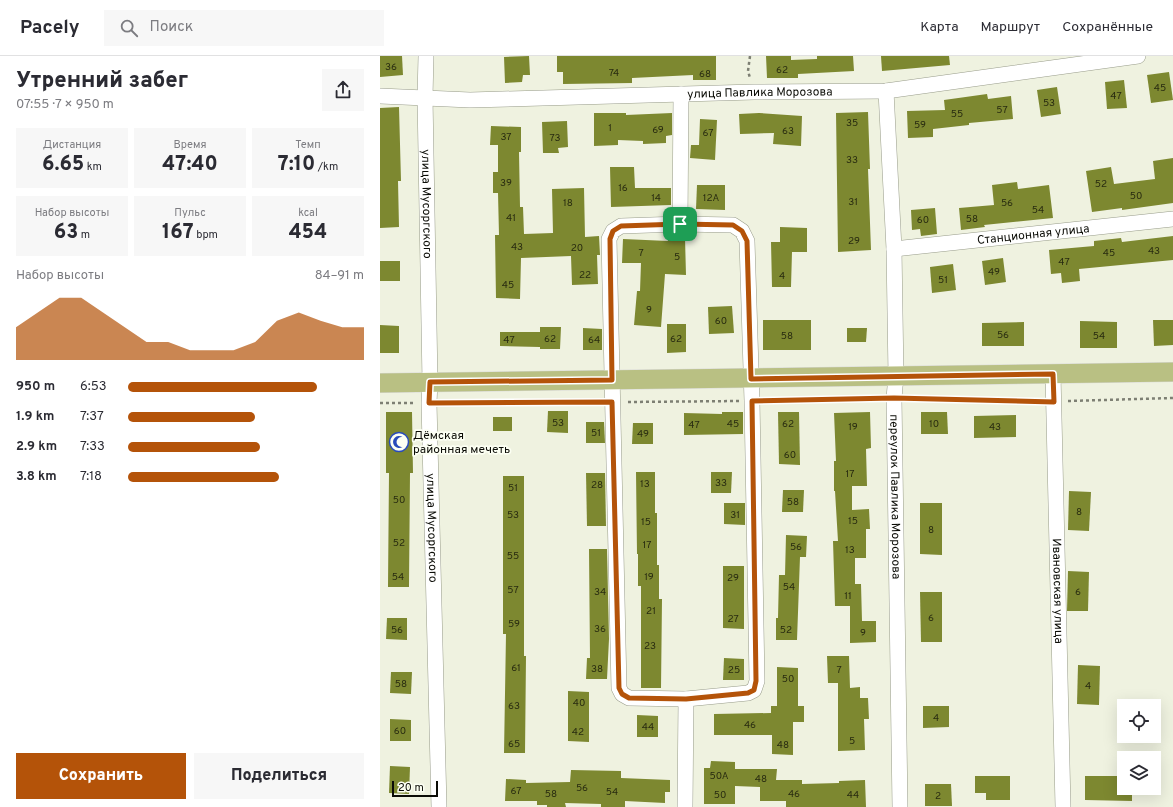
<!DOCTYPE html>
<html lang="ru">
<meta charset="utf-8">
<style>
:root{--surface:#fff;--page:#f7f7f7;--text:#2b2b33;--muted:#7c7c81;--line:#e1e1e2;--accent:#b45309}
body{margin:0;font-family:Overpass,sans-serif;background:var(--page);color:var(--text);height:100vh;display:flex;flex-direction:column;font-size:15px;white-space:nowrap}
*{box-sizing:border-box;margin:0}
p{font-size:13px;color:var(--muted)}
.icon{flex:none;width:22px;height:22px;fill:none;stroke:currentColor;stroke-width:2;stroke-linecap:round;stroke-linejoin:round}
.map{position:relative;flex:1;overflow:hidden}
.drawer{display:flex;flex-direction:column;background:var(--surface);width:380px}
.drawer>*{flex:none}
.controls{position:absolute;left:737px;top:643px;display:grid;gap:8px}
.controls a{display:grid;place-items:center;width:44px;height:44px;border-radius:0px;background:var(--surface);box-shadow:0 4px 16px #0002;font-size:20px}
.scale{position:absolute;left:12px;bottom:10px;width:46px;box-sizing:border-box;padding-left:4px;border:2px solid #0b0c06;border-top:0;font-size:11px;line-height:14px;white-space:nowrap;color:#0b0c06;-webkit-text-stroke:3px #fcfff3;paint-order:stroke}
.pin{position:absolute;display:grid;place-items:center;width:34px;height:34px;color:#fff;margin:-17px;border-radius:8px;box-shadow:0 2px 6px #0006}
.round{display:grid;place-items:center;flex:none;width:42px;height:42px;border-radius:0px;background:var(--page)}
.headline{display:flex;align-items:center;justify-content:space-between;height:68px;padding:0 16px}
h1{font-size:22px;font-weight:800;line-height:30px}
.metrics{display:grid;grid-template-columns:repeat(3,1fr);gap:6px;height:68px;padding:4px 16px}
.metrics div{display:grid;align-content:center;border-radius:0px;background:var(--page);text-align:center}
.metrics b{font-size:20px;font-weight:800}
.metrics small{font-size:11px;font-weight:400}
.metrics p{font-size:11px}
.chart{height:112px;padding:8px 16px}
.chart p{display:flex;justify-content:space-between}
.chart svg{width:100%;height:72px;margin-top:4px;fill:var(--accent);opacity:.7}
.cta{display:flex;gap:8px;margin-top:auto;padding:8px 16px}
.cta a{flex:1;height:46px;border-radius:0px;background:var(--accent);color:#fff;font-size:16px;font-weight:800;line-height:46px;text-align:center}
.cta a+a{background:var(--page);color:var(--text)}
ul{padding:0 16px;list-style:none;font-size:13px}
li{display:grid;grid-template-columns:64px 48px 1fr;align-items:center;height:30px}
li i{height:10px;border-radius:5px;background:var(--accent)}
header{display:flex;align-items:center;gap:24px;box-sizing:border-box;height:56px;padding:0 20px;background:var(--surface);border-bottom:1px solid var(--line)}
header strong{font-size:19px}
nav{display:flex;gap:22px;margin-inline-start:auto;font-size:14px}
.search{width:280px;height:36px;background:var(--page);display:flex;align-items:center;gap:10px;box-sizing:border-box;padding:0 14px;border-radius:0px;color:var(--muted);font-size:15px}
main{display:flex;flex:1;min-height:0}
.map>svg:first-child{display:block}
</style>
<header>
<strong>Pacely</strong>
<div class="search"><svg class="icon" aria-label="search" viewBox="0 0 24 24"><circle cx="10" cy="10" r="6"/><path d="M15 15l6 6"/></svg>Поиск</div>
<nav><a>Карта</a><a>Маршрут</a><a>Сохранённые</a></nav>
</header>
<main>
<section class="drawer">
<div class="headline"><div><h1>Утренний забег</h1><p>07:55 · 7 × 950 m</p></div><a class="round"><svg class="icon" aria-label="share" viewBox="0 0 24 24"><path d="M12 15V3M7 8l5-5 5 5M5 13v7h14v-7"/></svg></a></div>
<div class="metrics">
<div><p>Дистанция</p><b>6.65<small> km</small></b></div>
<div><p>Время</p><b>47:40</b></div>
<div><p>Темп</p><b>7:10<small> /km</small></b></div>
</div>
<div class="metrics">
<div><p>Набор высоты</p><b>63<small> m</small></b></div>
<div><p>Пульс</p><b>167<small> bpm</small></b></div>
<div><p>kcal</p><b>454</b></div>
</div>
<div class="chart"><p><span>Набор высоты</span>84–91 m</p>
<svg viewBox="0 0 160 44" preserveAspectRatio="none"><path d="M0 44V24L10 15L20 6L30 6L40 15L50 24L60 33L70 33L80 38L90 38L100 38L110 33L120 20L130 15L140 20L150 24L160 24V44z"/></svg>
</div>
<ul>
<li><b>950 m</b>6:53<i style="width:80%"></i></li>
<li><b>1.9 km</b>7:37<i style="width:54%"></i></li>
<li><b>2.9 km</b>7:33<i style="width:56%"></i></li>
<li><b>3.8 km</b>7:18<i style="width:64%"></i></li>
</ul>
<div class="cta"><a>Сохранить</a><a>Поделиться</a></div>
</section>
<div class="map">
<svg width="793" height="751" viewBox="0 0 793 751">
<rect width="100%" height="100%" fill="#eff2e0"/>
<g fill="#7d8830">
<path d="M0,0h22l1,19 -23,2z"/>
<path d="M149,0l1,19h-7l-1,7 -17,1 -1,-26z"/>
<path d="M177,0h159v24h-23v-5l-61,3v5l-69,1v-12h-6z"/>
<path d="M386,0h25v4l26,-1v-3h36l1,15 -56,3v4h-31z"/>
<path d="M501,0h68l1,9 -68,6z"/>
<path d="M789,16l4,28 -22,3 -4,-28z"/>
<path d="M744,24l3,28 -20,1 -2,-27z"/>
<path d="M677,31l4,27 -20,3 -4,-27z"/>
<path d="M607,38l1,5 23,-3 2,23 -44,4v2l-36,4v8l-25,1 -1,-27 38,-1 -1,-10z"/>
<path d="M19,51l2,74h-3l1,46 -19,1v-120z"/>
<path d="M488,56l2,57h-2l3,81 -33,2 -2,-139z"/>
<path d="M214,57h32v2l46,-2v22l-6,1v7l-23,1v-3l-25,-1v5l-24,1z"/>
<path d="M379,57l43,3 -1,30 -28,-2 1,-11 -34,1 -1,-20z"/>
<path d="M320,63l17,1 -2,40 -25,-2 1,-13h8z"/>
<path d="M187,65l1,26 -10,1 1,5h-16l-1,-31z"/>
<path d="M111,70l30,1v25h-2l1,55h3l1,27 29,-1 -1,-44 32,-1 1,49 14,-1 1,19h-3l1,29 -26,1 -1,-29 -50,2 -1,41 -24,-1 -1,-63h4l-1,-42h-5v-21h5v-27h-8z"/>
<path d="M793,102v45l-51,7v-2l-30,4 -6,-41 25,-4 3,17 41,-5 -2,-18z"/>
<path d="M230,111h24l1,21h36v17l-60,2z"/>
<path d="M637,126l1,7 31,-4 4,33 -69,7 1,2 -24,3 -2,-22 35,-3 -2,-20z"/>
<path d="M317,129h28v25l-29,-1z"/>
<path d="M555,152l2,26 -16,2 -1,-7 -8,1 -1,-20z"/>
<path d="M400,171l27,1v24h-15l-1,35h-19l-1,-45h9z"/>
<path d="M793,180v24l-94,9 1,12 -18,2 -1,-10 -10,1 -2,-24 45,-4v-5l27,-3 1,4z"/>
<path d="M288,181l17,1 1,37 -21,-1 -4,53 -27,-2 3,-34h3l1,-28h-19l1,-24 45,2z"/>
<path d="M623,202l3,24 -21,3 -3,-24z"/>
<rect x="0" y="205" width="20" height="20"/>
<path d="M573,208l3,26 -24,3 -2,-26z"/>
<path d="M352,250l2,27 -25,1 -1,-27z"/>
<rect x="383" y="264" width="48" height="30"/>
<path d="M773,264h20v25l-19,1z"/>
<path d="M700,265l37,1v26h-37z"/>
<path d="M644,266v24h-42v-23z"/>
<path d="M287,268h19v28l-19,1z"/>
<path d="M0,269l19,1v27h-19z"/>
<path d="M160,271h21l-1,22h-20v-2l-40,-1v-14h40z"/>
<path d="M203,272l19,1v21h-19z"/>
<path d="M467,272h20l-1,14h-19z"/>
<path d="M168,355h20v22l-21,-1z"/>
<path d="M6,356h26l1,61h-3l-1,114h-21l1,-114h-3z"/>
<path d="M342,356h21v22l-59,1v-22l38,1z"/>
<path d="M398,356h21l1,53 -21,-1z"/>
<path d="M490,356l1,36 -5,1 1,37h-15v24l17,-1 1,20h-4v29h-11v26h6l1,37h14v21l-26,1v-37h-15l-2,-65h5l-3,-50h-1v-30h2l-2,-48z"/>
<path d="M541,356h26l1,22h-27z"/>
<path d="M636,359v22l-42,1v-22z"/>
<rect x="113" y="361" width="19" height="14"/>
<path d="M206,366h18l1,21h-19z"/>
<path d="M253,367h20v21h-21z"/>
<path d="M256,416h19v41h2v52h2v34h3l-1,89h-20v-102h-3v-32h-1z"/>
<path d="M331,416h21l-1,21h-20z"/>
<path d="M206,417h19l1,53h-19z"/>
<path d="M123,420h21v180h2l-1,97h-21l2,-119h-3z"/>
<path d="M403,434h21l-1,22h-21z"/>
<path d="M689,435l22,1 -2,39 -21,-1z"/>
<path d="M344,447h21v22l-21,-1z"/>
<path d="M540,447h22v52l-22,-1z"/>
<path d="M406,479l21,1 -1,21h-6l-3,83h-21v-22h2l1,-43h6z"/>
<path d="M209,493h18l2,90 -2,40h-21l1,-21h3z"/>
<path d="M343,510h21v63l-21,-1z"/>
<path d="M688,515l21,1 -1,39h-21z"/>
<path d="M540,536h22v50h-21z"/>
<path d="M7,562h20v22l-21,-1z"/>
<path d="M447,600h22l1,32 10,-1v11h8l1,21h-5l1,31 -27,1v-68h-10z"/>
<path d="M344,602l20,1v21h-21z"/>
<path d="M698,609l22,1 -1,39 -22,-1z"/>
<path d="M397,611l21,1v38h6v16h-11v33l-21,-1v-19h-58v-21l57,-1v-7h6z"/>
<path d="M11,616h21l-1,22 -21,-1z"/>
<path d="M188,635l21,1v50l-21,-1z"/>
<path d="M543,650h26v21l-26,1z"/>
<path d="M257,659l21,1v21h-21z"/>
<path d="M10,663l21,1v21h-21z"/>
<path d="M331,705l24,1v7h42l-1,11h26v4l37,-1v-2l26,-1 1,27h-80v-6h-26v-14l-25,-1v18h-31v-36h6z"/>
<path d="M10,710l20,1 -1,27 -20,-1z"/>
<path d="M191,714l50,1v7l49,2v12h-5v11l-40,-2v6h-24v-3l-36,-1 1,4h-19v-2h-10v-4h-32l1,-22 20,1v3l44,-1z"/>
<path d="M595,720h35v24h-24v-7h-11z"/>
<path d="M705,720h39v12h8v13l-47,-1z"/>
<path d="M545,728h26l1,22h-27z"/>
</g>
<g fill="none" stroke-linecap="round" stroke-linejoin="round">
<g stroke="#989c8a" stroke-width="16">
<g id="minor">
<path id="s1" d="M46,0l-1,41 5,285 -1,21 10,404"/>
<path id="s2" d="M506,35l8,158 2,127 -2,22 6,409"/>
<path id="s3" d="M0,40l90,4 284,-8 132,-1 252,-35"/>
<path d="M300,168l53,1 9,6 5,10 5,160 5,280 -3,9 -6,3 -62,6 -57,-1 -7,-4 -3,-6 -10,-449 4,-8 8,-5z"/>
<path d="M300,168l1,-130"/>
<path id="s4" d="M514,193l279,-30"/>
<path id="s5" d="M673,318l10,433"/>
<path d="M305,751l1,-108"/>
</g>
</g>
<g stroke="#d8d8d7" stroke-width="20">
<path id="major" d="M0,327l793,-11"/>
</g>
<g stroke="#7d7f73" stroke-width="2.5" stroke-dasharray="3 3" stroke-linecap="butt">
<path d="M370,0l-2,15 2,7"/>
<path d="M528,342l131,3"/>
<path d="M386,345l115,-3"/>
<path d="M688,345l105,-3"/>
<path d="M248,346l111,-1"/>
<path d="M0,347h35"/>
<path d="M64,347l155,-1"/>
</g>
<use href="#minor" stroke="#fff" stroke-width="15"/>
<use href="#major" stroke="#b9c083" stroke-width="19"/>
</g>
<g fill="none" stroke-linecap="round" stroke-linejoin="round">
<g stroke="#fff" stroke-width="8">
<path id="route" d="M300,168l53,1 9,6 5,10 4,138 302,-5 1,28 -160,-4 -142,3 4,280 -2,9 -6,3 -62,6 -57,-1 -7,-4 -3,-6 -7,-286 -183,1 1,-21 182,-2 -2,-141 3,-8 8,-5z"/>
</g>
<use href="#route" stroke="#b45309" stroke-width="5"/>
</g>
<defs>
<g id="mosque-ring" transform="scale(1)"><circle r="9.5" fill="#fcfff3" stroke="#284bba" stroke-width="1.5"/><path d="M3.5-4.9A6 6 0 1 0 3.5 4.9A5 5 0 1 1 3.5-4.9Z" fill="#284bba"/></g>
</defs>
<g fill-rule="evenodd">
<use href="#mosque-ring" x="19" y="386"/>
</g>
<g text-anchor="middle" stroke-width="3.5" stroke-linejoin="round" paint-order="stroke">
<g font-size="10" fill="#282b10">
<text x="11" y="14">36</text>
<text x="402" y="17">62</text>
<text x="234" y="20">74</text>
<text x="325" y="21">68</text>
<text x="780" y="35">45</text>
<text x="736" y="43">47</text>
<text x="669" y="50">53</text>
<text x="622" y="57">57</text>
<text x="577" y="61">55</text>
<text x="472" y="70">35</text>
<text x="540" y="72">59</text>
<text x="230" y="75">1</text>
<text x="278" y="77">69</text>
<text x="408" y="78">63</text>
<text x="328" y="80">67</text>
<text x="126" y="84">37</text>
<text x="175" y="85">73</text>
<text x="472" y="107">33</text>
<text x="126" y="130">39</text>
<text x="721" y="131">52</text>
<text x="243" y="135">16</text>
<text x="756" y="143">50</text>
<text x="276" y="145">14</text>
<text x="331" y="145">12А</text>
<text x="473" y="149">31</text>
<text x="188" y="150">18</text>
<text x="627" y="150">56</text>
<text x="658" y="157">54</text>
<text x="131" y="165">41</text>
<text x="592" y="166">58</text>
<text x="543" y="167">60</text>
<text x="474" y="188">29</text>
<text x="137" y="194">43</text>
<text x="197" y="195">20</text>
<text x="774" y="198">43</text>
<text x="261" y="200">7</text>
<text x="729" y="200">45</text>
<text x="297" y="204">5</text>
<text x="684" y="209">47</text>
<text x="614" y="219">49</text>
<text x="205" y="222">22</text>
<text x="402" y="223">4</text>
<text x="563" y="227">51</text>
<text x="128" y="232">45</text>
<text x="269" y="257">9</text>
<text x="341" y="268">60</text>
<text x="623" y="282">56</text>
<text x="407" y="283">58</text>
<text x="719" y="283">54</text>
<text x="170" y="286">62</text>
<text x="296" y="286">62</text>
<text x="129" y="287">47</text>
<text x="214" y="287">64</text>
<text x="178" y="370">53</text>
<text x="353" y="371">45</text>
<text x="408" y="371">62</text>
<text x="554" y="371">10</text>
<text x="314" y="372">47</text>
<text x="473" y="374">19</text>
<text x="615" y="374">43</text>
<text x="216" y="380">51</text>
<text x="263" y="381">49</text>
<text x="410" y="402">60</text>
<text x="470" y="421">17</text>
<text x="341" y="430">33</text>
<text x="265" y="431">13</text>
<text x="217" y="432">28</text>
<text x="133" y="435">51</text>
<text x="19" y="447">50</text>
<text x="413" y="449">58</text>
<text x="699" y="459">8</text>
<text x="133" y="462">53</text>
<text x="355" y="462">31</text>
<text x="473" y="468">15</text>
<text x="266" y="469">15</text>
<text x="551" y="477">8</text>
<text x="19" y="490">52</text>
<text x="267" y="492">17</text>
<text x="416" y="494">56</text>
<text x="470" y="497">13</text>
<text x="133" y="503">55</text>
<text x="18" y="524">54</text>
<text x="269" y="524">19</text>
<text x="353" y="525">29</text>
<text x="409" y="534">54</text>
<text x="133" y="537">57</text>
<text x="220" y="539">34</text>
<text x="698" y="539">6</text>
<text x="468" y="543">11</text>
<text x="271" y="558">21</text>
<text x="551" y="565">6</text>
<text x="353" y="566">27</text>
<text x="134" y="571">59</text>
<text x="220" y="576">36</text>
<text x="17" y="577">56</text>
<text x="406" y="577">52</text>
<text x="483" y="580">9</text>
<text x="270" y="593">23</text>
<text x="136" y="615">61</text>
<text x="217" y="616">38</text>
<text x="354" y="617">25</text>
<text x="459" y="617">7</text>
<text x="408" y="626">50</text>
<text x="21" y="631">58</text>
<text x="708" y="633">4</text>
<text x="199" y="650">40</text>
<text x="134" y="653">63</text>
<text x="556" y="665">4</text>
<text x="370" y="672">46</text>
<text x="268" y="674">44</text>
<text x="20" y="678">60</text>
<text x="198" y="679">42</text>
<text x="472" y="688">5</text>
<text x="134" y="691">65</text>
<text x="403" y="692">48</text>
<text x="339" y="723">50А</text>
<text x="381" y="726">48</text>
<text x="202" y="735">56</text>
<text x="136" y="738">67</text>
<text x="232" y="739">54</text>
<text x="171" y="741">58</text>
<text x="414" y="741">46</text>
<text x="340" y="742">50</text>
<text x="473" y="742">44</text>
<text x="558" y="743">2</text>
</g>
<g font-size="12" fill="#0b0c06" stroke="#fcfff3">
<text dy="4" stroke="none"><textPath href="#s3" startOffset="380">улица Павлика Морозова</textPath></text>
<text dy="4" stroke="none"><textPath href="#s1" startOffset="148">улица Мусоргского</textPath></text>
<text dy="4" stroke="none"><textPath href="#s4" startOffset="140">Станционная улица</textPath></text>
<text dy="4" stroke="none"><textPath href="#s2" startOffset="406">переулок Павлика Морозова</textPath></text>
<text dy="4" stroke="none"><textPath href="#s1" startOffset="472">улица Мусоргского</textPath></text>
<text dy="4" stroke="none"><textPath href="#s5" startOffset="217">Ивановская улица</textPath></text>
</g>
<g font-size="12" fill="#0b0c06" stroke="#fcfff3" text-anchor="start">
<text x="33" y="383">Дёмская<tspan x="33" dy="14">районная мечеть</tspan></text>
</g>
</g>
</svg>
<div class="controls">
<a><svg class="icon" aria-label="locate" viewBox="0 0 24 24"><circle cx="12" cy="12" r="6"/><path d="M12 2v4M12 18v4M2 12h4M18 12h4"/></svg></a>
<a><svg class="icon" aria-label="layers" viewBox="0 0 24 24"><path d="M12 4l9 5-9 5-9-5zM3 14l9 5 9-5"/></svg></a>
</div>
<div class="scale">20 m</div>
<div class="pin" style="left:300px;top:168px;background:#1e9e55"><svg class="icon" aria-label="arrive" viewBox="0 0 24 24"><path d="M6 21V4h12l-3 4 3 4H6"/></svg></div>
</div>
</main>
